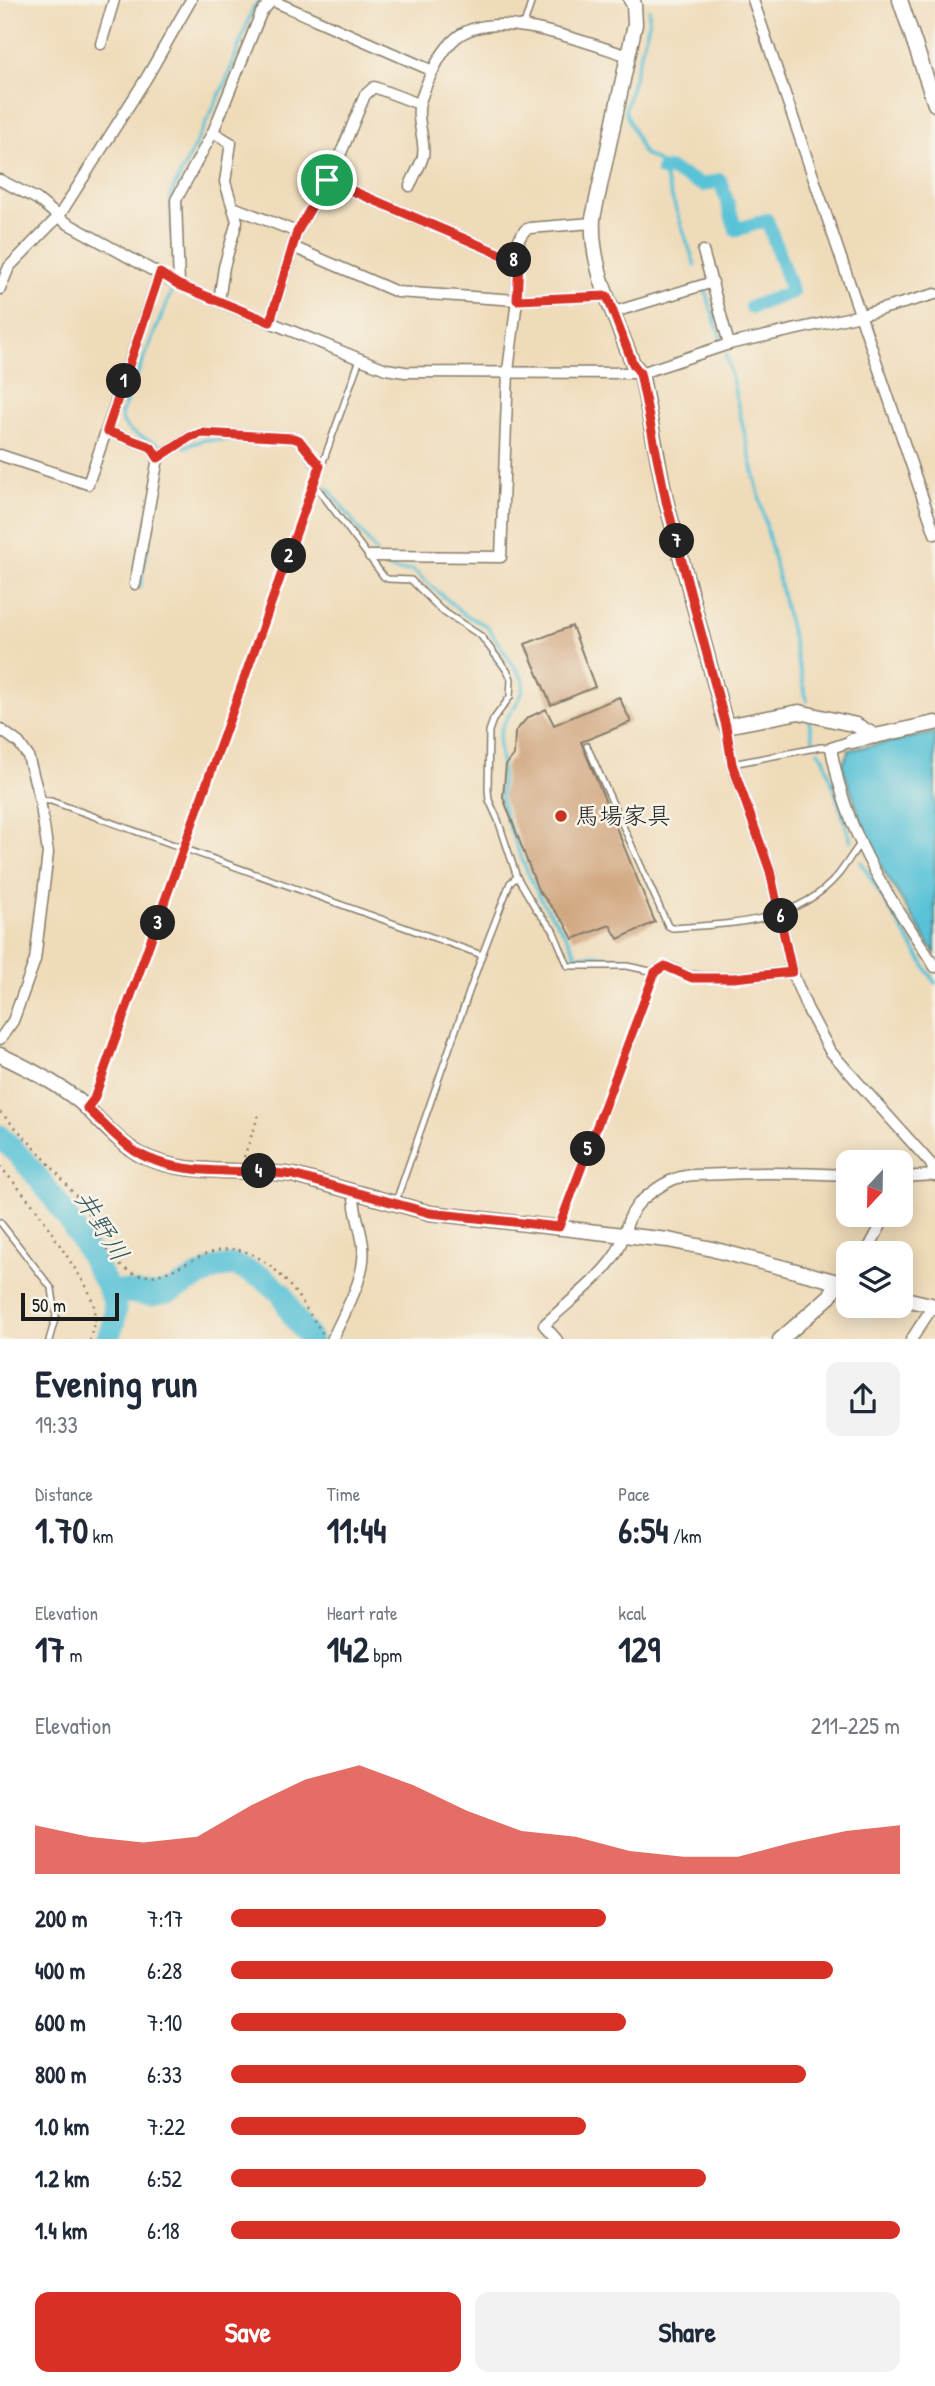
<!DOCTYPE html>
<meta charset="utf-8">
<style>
:root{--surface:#fff;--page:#f2f2f3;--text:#1f2937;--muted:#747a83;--accent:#d93025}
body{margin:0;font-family:"Patrick Hand","Klee One",sans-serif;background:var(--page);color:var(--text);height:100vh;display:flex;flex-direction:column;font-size:26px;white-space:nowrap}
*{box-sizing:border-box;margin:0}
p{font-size:23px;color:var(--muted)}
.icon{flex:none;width:38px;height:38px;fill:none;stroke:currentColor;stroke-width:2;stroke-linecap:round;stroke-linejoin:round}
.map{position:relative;height:1339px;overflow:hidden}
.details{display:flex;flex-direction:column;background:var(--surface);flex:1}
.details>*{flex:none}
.needle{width:46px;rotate:202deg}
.buttons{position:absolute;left:836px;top:1150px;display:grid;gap:14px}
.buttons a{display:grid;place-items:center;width:77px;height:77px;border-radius:14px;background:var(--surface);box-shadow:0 4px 18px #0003;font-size:35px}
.scale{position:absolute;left:21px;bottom:18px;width:98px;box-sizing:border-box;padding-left:7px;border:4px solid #1c1c1c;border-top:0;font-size:19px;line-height:24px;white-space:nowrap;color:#1c1c1c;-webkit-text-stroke:5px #f7f3e8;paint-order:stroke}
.pin{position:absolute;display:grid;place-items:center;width:60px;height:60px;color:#fff;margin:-30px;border:4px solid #fff;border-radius:50%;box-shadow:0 2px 7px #0007}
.km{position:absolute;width:35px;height:35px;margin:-18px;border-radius:50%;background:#222;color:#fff;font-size:19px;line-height:35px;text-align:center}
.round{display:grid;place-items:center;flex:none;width:74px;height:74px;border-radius:14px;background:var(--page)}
.headline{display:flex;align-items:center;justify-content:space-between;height:119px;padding:0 35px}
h1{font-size:38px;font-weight:700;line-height:52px}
.figures{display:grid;grid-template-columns:repeat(3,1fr);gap:10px;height:119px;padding:7px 35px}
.figures div{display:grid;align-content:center}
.figures b{font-size:35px;font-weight:700}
.figures small{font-size:19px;font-weight:400}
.figures p{font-size:19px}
.chart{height:196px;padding:14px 35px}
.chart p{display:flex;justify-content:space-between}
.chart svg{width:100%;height:126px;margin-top:7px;fill:var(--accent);opacity:.7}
.button{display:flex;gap:14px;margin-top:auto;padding:14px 35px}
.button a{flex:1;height:80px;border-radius:14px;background:var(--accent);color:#fff;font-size:28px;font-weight:700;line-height:80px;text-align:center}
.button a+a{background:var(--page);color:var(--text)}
ul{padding:0 35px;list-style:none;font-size:23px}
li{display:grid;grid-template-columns:112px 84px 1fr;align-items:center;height:52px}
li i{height:18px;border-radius:9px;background:var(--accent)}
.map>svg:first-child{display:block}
</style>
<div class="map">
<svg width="935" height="1340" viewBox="0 0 935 1340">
<rect width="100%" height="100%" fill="#f7f3e8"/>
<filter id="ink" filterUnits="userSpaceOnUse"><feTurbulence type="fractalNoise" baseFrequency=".0143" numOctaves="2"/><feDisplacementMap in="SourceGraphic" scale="14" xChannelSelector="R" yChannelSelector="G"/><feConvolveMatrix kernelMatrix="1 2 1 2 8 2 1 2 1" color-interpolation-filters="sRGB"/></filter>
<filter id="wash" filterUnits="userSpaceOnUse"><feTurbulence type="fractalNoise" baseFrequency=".00686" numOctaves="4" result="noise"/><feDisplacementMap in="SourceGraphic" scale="28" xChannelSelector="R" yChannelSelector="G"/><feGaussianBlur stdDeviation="1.57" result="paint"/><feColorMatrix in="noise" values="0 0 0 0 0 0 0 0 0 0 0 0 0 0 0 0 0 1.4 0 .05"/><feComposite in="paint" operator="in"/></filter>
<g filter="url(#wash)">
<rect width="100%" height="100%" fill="#efdbb9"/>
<path fill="#5ac2d7" stroke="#3b6f7a" stroke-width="2" d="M935,733v221l-63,-102 -30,-87 7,-15z"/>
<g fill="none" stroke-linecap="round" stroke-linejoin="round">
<g stroke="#5ac2d7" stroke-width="3.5">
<path d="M649,10v13l-24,88 18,42 17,10 35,102"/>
<path d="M172,235l-1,-41 54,-110 28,-76 6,-6"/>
<path d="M705,290l16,49"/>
<path d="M726,354l81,347"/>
<path d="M160,445c-14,-7 -39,-12 -39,-31l52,-126"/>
<path d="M184,447l19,-7h26"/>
<path d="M300,449l10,16"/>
<path d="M328,488l48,64"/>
<path d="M383,562c8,11 17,9 30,8l52,45 22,11 37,55c0,24 -26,37 -25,63 0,8 3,17 3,26 0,9 -2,18 -1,27 1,17 27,78 36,95 11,22 30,39 39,63h22l50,7"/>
<path d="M140,588l23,-124"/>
<path d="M809,721l5,23"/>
<path d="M818,751l6,7 27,83"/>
<path d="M861,862l74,121"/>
</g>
<path stroke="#5ac2d7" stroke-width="14" d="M662,170l7,-1 34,16 17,-5 16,50 31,-10 25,72 -41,15"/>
<g stroke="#5ac2d7" stroke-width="23">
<path d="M0,1136c40,38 72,85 98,134 7,12 16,25 17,39 1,11 -4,20 -8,31"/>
<path d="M109,1290l43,5 17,-3 47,-24 18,-3 30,13 18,16 11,22 18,24"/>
</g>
</g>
<g id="blocks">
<g fill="#cfa37a">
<path d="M572,626l23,61 -44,18 -26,-61z"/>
<path d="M619,697l12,25 -50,20 74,180 -37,17 -8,-14 -37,14 -9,-17 -26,-32 -35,-93 3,-32 8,-10 1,-23 12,-14 19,-9 8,16z"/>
</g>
</g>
</g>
<g filter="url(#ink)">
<use href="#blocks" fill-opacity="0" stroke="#867c6a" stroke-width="2"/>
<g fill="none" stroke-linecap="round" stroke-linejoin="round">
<g stroke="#867c6a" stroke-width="8">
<g id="service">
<path d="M524,25l8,-25"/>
<path d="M315,485l69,92 4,2 23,1 29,29 41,27 27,36 3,7 -1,18 -17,23 -4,11 -1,59 1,10 9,20 19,57 19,32 17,21 15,36h59l28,6 -96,255"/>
<path d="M587,746l81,180 4,2c58,-4 126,-5 166,-53 8,-10 14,-21 22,-31"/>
<path d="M732,764l89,-17 10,1"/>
<path d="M40,800l11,1 431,154"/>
<path d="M89,1106l5,-7 266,-740"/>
<path d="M396,1201l86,-246 28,-72 7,-6"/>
<path d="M0,1222l52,67 4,27 -7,24"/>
</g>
</g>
<g stroke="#867c6a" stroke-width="13">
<g id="minor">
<path d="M271,0l162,71"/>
<path d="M753,0l182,534"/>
<path d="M101,44l13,-44"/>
<path d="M213,132l18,11 -6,39 12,39 -13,46 -5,34"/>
<path d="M0,180l37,19 28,23 114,63 181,74 26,10 19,3 236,1 88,-29 132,-29 74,-21"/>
<path d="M327,180l192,82"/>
<path d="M410,186c3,-9 11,-21 13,-30 3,-17 -8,-37 -3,-54 7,-21 20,-51 37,-65 40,-31 129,6 172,19"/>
<path d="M233,207l64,25"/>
<path d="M293,247l104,45 120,8 90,-4"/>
<path d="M703,251l26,93"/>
<path d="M179,285l-3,-85 37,-68 48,-119 11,-13"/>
<path d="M0,289l9,-22 50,-51 88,-139 44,-77"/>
<path d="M614,312l99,-30"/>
<path d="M270,322l27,-90 37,-62 31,-75 9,-8 45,17"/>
<path d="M107,431l44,16 7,11 -23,126"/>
<path d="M0,455l88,29 72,-211"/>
<path d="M158,458l32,-21 12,-4 91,5 6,2 21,26"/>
<path d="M370,556l131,1 7,-186 9,-71 2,-61 6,-9 5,-2 62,-5"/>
<path d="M726,726l6,38 38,107 22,101 15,36 23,43 101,113 4,12"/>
<path d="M0,729l19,14 9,13 12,44 8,53 -13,107 -22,61 -13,18"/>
<path d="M852,741l-21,7c6,33 17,69 31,98 20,43 48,81 73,121"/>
<path d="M655,972c14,-13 24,4 39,5 33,3 66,-2 98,-5"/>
<path d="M901,1177l34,-2"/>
<path d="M866,1253l21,-39"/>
<path d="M332,1340c12,-28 35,-63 31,-94 -2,-19 -10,-35 -9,-54"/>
<path d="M557,1340l-13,-15c21,-20 53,-44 69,-67 14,-18 10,-39 28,-57 9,-8 20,-16 31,-21 16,-7 36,-5 53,-6 42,-2 82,-1 124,1"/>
<path d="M911,1340l22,-34"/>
</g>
</g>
<g stroke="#867c6a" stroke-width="17">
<g id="tertiary">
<path d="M631,0l3,4 1,20 -42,194c-3,50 23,100 40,146l8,9 25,128 60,225 73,-14 57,13 19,11"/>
<path d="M900,0l35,104"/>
<path d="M852,741l83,-18"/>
<path d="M0,1055c28,13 55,27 79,46 20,17 37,40 60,53 46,24 104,13 154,21l137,38 238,27 40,8 141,37"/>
<path d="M901,1298l34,8"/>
<path d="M780,1340l50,-44 7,-13"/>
</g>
</g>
<g stroke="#867c6a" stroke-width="2.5" stroke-dasharray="2 5" stroke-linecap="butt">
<path d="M0,1112c29,29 57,59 82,92 16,21 21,53 45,66 46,26 80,-47 135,-10 27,17 43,48 61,74"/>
<path d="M244,1157l16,-46"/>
<path d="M0,1166l38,45 50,78 6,17 1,14 -5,20"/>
</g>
<use href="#service" stroke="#fff" stroke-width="5"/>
<use href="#minor" stroke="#fff" stroke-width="10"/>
<use href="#tertiary" stroke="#fff" stroke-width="14"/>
</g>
</g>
<g fill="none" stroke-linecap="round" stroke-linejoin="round" filter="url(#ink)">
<g stroke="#fff" stroke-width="14">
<path id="route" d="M327,180l192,82 -2,38 90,-4 26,68 7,9 26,128 60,225 6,38 38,107 22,101 -58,6h-42l-27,-12 -10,6 -96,255 -129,-14 -137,-38c-50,-8 -112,4 -157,-23 -18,-12 -33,-29 -49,-44l7,-9 226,-633 -21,-26 -6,-2 -91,-5 -12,4 -32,21 -7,-11 -44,-16 53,-158 19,12 91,37 27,-90z"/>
</g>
<use href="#route" stroke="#d93025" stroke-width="9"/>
</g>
<circle fill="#c8321e" stroke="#f7f3e8" stroke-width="2.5" cx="561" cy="816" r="7"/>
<g text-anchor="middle" stroke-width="5" stroke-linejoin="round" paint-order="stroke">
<g font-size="24" fill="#1c1c1c" stroke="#f7f3e8" text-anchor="start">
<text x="575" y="824">馬場家具</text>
</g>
<g font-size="26" font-style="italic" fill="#32565d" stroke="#f7f3e8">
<text transform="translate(102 1226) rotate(58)" y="9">井野川</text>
</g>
</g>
</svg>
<div class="buttons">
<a><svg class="needle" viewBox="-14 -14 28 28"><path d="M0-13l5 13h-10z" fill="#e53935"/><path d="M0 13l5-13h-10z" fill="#747a83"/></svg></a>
<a><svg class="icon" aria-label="layers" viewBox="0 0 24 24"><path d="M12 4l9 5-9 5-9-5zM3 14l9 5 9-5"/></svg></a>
</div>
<div class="scale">50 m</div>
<div class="pin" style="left:327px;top:180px;background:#1e9e55"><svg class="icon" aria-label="arrive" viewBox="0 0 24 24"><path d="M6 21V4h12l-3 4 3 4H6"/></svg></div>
<b class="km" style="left:124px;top:381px">1</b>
<b class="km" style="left:289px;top:556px">2</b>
<b class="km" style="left:158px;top:923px">3</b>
<b class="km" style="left:259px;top:1171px">4</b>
<b class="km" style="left:588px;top:1149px">5</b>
<b class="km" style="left:781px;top:916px">6</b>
<b class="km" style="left:677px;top:541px">7</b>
<b class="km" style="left:514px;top:260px">8</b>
</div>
<section class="details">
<div class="headline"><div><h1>Evening run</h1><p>19:33</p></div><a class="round"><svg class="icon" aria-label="share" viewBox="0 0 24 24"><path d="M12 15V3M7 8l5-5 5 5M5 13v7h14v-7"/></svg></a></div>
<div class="figures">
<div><p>Distance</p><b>1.70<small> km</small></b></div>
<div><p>Time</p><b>11:44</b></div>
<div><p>Pace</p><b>6:54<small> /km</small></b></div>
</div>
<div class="figures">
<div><p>Elevation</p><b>17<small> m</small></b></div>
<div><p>Heart rate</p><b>142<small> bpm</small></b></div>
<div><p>kcal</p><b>129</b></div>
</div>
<div class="chart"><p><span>Elevation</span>211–225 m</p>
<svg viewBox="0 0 160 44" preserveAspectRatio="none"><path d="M0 44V27L10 31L20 33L30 31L40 20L50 11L60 6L70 13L80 22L90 29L100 31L110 36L120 38L130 38L140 33L150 29L160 27V44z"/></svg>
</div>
<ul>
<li><b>200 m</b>7:17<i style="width:56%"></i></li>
<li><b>400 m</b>6:28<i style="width:90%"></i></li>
<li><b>600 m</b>7:10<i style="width:59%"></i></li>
<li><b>800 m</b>6:33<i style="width:86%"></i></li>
<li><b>1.0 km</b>7:22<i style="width:53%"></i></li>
<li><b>1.2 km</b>6:52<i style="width:71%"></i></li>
<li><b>1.4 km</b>6:18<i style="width:100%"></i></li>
</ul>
<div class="button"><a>Save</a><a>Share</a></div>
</section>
